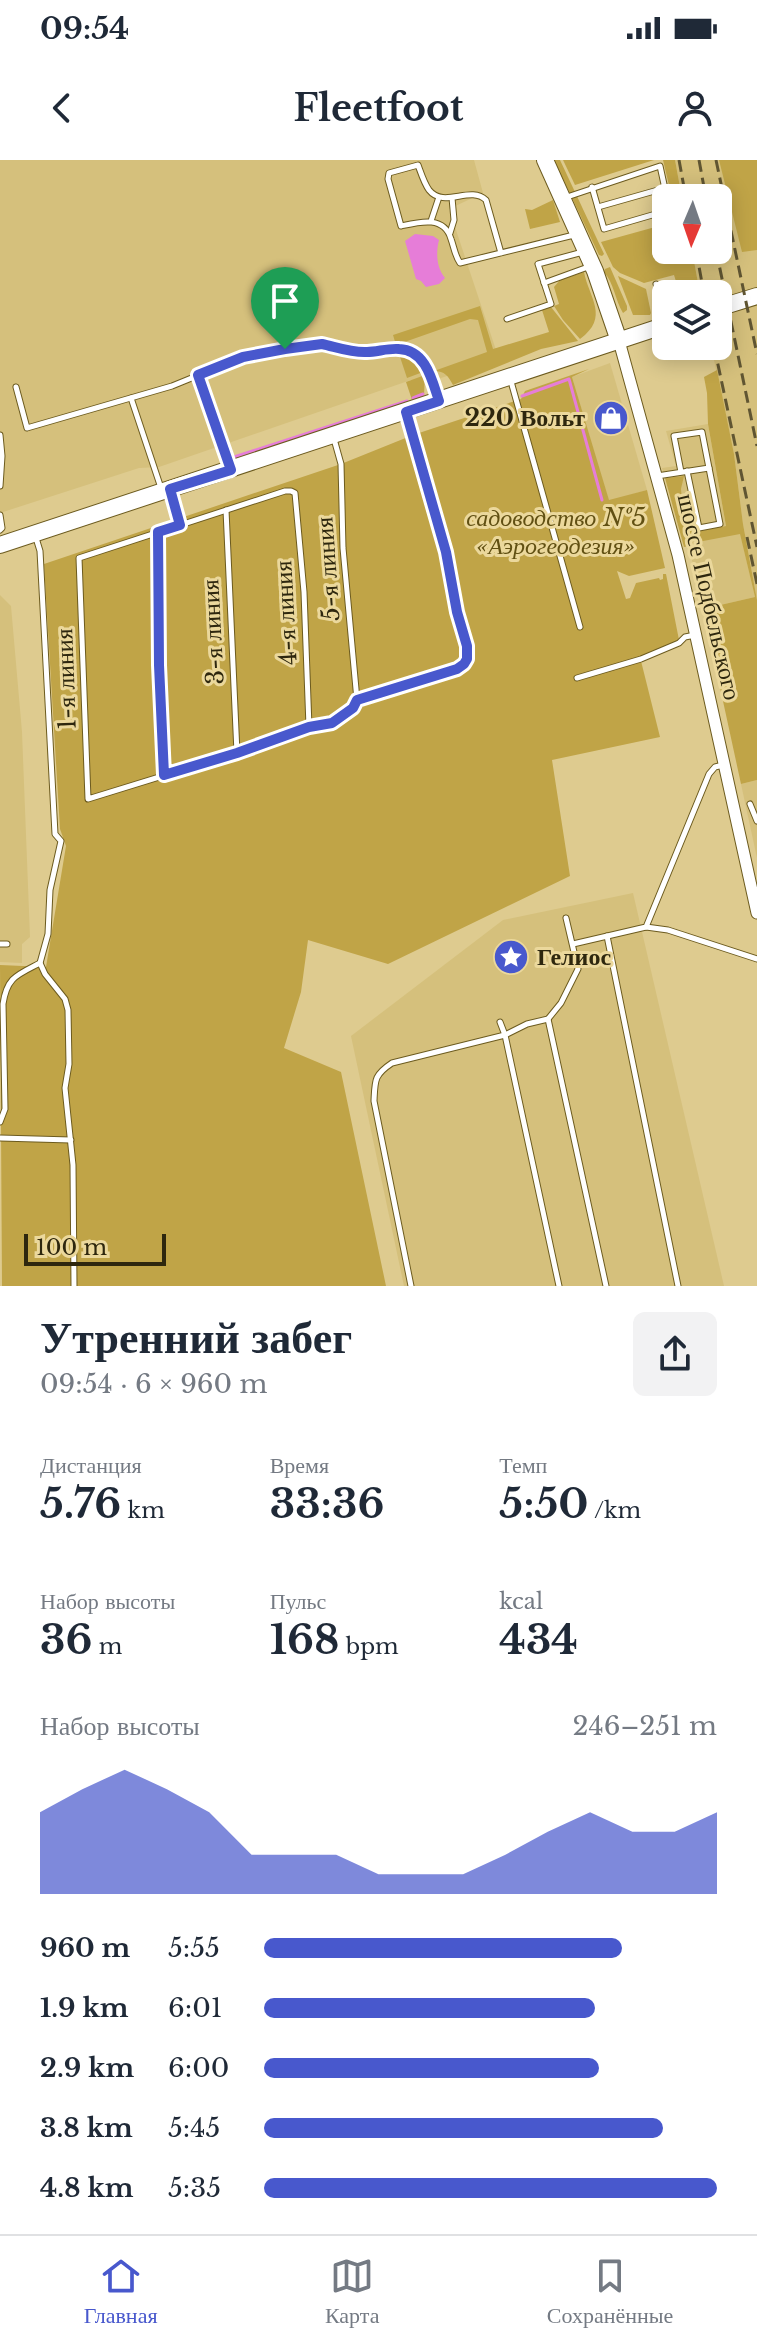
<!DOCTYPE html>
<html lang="ru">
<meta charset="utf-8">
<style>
:root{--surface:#fff;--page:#f2f2f3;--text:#1f2937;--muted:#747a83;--line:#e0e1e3;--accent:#4858cd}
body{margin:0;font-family:"Libre Baskerville",serif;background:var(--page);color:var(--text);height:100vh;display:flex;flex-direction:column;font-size:30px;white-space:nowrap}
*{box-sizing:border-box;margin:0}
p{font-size:26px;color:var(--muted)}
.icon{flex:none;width:44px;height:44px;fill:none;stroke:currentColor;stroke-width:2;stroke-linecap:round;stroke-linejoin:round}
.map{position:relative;height:1126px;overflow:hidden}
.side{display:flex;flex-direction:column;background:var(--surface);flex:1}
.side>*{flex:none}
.needle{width:52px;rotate:182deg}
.buttons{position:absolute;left:652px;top:24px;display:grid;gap:16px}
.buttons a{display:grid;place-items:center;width:80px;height:80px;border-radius:12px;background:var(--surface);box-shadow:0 4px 20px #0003;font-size:40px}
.scale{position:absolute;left:24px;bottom:20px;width:142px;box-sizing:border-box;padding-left:8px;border:4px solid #2e270e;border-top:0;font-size:22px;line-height:28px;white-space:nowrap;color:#2e270e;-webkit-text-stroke:6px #ebd89c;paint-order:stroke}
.pin{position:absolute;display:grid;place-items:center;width:68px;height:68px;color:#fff;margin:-82px -34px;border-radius:50% 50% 50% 0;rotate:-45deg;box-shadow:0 0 8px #0007}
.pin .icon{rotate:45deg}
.round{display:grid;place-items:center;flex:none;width:84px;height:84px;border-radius:12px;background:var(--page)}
.head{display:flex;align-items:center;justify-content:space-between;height:136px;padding:0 40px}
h1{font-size:44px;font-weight:800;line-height:60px}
.figures{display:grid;grid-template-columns:repeat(3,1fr);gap:12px;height:136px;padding:8px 40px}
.figures div{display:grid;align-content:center}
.figures b{font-size:40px;font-weight:800}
.figures small{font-size:22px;font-weight:400}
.figures p{font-size:22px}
.chart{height:224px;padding:16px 40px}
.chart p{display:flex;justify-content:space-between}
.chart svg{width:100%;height:144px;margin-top:8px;fill:var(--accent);opacity:.7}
ul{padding:0 40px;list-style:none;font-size:26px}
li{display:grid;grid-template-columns:128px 96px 1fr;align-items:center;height:60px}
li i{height:20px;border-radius:10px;background:var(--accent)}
.status{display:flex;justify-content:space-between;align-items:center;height:56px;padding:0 40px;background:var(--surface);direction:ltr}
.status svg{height:22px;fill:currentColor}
header{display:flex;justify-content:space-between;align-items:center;height:104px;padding:0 40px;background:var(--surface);font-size:36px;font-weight:800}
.dock{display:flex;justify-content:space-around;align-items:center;height:112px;border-top:2px solid var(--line);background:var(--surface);font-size:22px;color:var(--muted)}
.dock a{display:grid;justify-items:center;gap:4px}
.dock .current{color:var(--accent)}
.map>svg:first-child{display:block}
</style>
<div class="status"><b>09:54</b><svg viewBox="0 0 49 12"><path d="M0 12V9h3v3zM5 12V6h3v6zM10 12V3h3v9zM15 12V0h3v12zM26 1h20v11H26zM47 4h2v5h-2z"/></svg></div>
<header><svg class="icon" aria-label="back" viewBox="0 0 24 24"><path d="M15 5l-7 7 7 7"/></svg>Fleetfoot<svg class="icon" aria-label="person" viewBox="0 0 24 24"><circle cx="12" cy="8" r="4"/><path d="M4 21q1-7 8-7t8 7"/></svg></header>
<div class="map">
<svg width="757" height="1126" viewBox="0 0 757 1126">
<rect width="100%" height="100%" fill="#decb8f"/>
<g fill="#d5c07c">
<path d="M0,0h474l9,33 -34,16 48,144 -8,9 -54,18h-24l-252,87 -20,1 -139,45z"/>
<path d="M675,0h49l33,90v350l-14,-76 -9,-70 -23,-108h7v-52h-18l-8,-44h26v-52h-36z"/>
<path d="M610,203l37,127 -38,11 -37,-124z"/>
<path d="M708,264l18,102 -30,7 -12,-14 -3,-30 2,-13 -18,2 -3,-10 14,-2 -10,-35z"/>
<path d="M740,373l15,64 -52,12 -16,-71 9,-3 2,6z"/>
<path d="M0,435l11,11 11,126 8,205 -8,7v19l-22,-1z"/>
<path d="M757,620v78l-16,-74z"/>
<path d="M633,733l91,393h-320l-53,-250 152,-116z"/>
</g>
<g fill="#c0a447">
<path d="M554,0h6l44,94 -2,2 -3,-1z"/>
<path d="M563,0h91l-79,25z"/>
<path d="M663,0h12l7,38h-10z"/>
<path d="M719,0h38v90l-15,2z"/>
<path d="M553,40l7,22 -30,7 -5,-20 7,1z"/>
<path d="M666,64v26h26l8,44h-20l-6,-19 -30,8 -24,-10 -7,-6 -12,-25z"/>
<path d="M610,107l17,39v4l-4,3c-8,-13 -9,-30 -19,-41l1,-3z"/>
<path d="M584,112c5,26 26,45 -4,67l-17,-19 -9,-14 5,-2 -5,-17 6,-7z"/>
<path d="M618,116l28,13 5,24 -1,2h-17z"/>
<path d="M480,146l13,43 56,-17 -7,-22 9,-3 27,34 -37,8 -88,36c-5,-9 -8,-14 -19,-14l53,-19 -9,-32 -8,-1 -74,26 -3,-10z"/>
<path d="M399,194l13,5 11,13 -16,6z"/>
<path d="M589,209l-17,8 37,123 38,-10 18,78 -36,8 -12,-5 9,28 4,-1 6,-15 23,-5 1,2 3,-1v-5h3l13,66 -39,17 20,80 -108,23 18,116 -182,88 -80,-24 -7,52 -17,56 57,24 45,214h-384l-2,-321 46,2 20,-121 -6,-17 -16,-265 297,-100 72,-29 108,-36 4,-8z"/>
<path d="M717,210l17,84 9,70 14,76v180l-16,4 -38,-175 52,-12 -15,-63 -42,8 -2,-6 -8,2 1,8 -5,1 -19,-69 19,-2 -3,13 3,29h8l4,14 30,-6 -18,-102 -1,-31 -3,-16z"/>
<path d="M425,215l-1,20 -12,5 -6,-18z"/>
</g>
<path fill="#e67dd8" d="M415,74l18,2 6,4c-3,12 -3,27 6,38l-6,6 -13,3 -5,-6 -5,-2 -11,-38z"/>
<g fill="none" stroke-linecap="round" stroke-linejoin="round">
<g stroke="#e67dd8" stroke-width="3">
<path d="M522,236l47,-17 33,121"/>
<path d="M413,238l10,-4"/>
<path d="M234,297l173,-56"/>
</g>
<g stroke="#6c5b1f" stroke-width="7">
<g id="lane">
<path d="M592,27l12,42 62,-18"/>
<path d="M567,37l93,-31 7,32"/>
<path d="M598,47l67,-19"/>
<path d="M431,61l8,-24"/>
<path d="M450,73l4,-13 -2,-22"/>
<path d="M501,93l-15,-53c-16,-15 -42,9 -57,-10 -5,-7 -8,-17 -11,-25l-29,8 -1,6 13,47c18,-4 43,-11 50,13 3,8 4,17 9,24l4,-1 110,-27"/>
<path d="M544,123l44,-16"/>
<path d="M656,124l10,30"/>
<path d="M507,159l44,-15 -13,-40 45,-12"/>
<path d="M198,215l31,90"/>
<path d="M510,218l70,249"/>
<path d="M16,227l11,41 145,-42 71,-29 42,-8 37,-5 42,8 41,-2 18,11 6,9 9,28"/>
<path d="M131,238l30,90"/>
<path d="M0,275l2,21 -2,30"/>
<path d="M334,279l7,25 2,84 14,152"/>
<path d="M687,311l12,57 21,-4 -11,-56"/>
<path d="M657,316l52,-8 -7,-36 -28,4 7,36"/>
<path d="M171,330l9,35"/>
<path d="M226,350l11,243"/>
<path d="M0,355l2,13 -2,2"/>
<path d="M158,372l1,133 5,110"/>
<path d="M36,378l4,13 15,283 6,7 -11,49 -2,44 -8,29 5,11 20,25 3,11 1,54 -4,24 8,77 1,121"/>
<path d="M577,518l64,-19 38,-16 6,-6 10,-2"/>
<path d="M309,567l-5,-135 -9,-99 -4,-2h-6l-206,67 9,241 149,-46 72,-26 23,-4 21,-15 4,-8 100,-31 7,-5 3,-5v-13l-10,-34 -11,-60 -40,-139"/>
<path d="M750,644l7,17"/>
<path d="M646,767l22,3 89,29"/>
<path d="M607,776l71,350"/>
<path d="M0,784h7"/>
<path d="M573,784l73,-17 63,-153 6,-7 8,-2"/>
<path d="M548,859l58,267"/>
<path d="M500,862l5,13 54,251"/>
<path d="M0,962l5,-13 -2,-105c4,-27 14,-29 37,-41"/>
<path d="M0,978l71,2"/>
<path d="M411,1126l-37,-185c1,-21 0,-26 18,-38l113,-28 22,-11 21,-5 13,-16 17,-34 -12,-51"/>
</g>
</g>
<g stroke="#6c5b1f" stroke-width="13">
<path id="street" d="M619,181l59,214 79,358"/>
</g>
<g stroke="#6c5b1f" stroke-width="18">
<g id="secondary">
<path d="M545,0l50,111 24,70"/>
<path d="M718,148l39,-12"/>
<path d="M0,385l666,-220"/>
</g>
</g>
<use href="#lane" stroke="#fff" stroke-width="5"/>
<use href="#street" stroke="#fff" stroke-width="11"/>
<use href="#secondary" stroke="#fff" stroke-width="16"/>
<g stroke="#605532" stroke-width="3" stroke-dasharray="12 6" stroke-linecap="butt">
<path d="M679,0l7,38"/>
<path d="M699,0l7,38"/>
<path d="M716,0l41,194"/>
<path d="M696,90l8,44"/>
<path d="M716,90l41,196"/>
<path d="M714,186l43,201"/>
<path d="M747,377l10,47"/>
</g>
</g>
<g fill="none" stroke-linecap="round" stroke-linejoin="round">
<g stroke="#fff" stroke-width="16">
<path id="route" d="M322,184c14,3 30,9 45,8 10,0 21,-4 32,-3 27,1 33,31 40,52l-33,11 40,140 11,60 10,34v13l-3,5 -7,5 -100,31 -4,8 -21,15 -23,4 -72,26 -73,22 -5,-110 -1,-133 22,-7 -10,-36 61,-19 -33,-95 45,-18 42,-8z"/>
</g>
<use href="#route" stroke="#4858cd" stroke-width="10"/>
</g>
<defs>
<g id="shop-disc" transform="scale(1.8)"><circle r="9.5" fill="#4858cd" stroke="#ebd89c"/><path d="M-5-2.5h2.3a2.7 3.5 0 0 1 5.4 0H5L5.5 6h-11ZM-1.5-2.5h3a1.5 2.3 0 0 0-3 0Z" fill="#fff"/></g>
<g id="sight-disc" transform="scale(1.8)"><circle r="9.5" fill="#4858cd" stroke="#ebd89c"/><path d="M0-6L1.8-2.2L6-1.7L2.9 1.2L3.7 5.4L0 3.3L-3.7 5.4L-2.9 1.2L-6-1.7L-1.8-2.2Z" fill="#fff"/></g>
</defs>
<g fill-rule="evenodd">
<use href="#shop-disc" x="611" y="258"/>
<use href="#sight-disc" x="511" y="797"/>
</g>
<g text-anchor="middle" stroke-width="6" stroke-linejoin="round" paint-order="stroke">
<g font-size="24" font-weight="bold" fill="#2e270e" stroke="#ebd89c" text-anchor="end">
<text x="585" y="266">220 Вольт</text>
<text x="537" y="805" text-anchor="start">Гелиос</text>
</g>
<g font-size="24" font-style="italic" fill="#615013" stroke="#ebd89c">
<text x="556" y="366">садоводство №5<tspan x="556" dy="28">«Аэрогеодезия»</tspan></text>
</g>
<g font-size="24" fill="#2e270e" stroke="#ebd89c">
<text transform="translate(328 409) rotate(-94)" y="8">5-я линия</text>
<text transform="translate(709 437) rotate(77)" y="8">шоссе Подбельского</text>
<text transform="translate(286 453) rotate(-93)" y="8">4-я линия</text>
<text transform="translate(213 472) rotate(-93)" y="8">3-я линия</text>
<text transform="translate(66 519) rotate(-92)" y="8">1-я линия</text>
</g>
</g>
</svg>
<div class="buttons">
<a><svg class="needle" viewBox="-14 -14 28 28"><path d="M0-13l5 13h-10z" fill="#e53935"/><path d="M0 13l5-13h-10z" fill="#747a83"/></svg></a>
<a><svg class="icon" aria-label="layers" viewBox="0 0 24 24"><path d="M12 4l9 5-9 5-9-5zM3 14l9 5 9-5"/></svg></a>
</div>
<div class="scale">100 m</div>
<div class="pin" style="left:285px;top:189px;background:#1e9e55"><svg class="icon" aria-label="arrive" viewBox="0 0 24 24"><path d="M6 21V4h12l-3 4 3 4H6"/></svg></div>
</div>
<section class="side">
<div class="head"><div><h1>Утренний забег</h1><p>09:54 · 6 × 960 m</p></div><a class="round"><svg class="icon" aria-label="share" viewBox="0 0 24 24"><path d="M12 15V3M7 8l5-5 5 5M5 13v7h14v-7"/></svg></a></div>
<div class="figures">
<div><p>Дистанция</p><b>5.76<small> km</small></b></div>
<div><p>Время</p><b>33:36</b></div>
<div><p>Темп</p><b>5:50<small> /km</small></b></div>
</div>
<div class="figures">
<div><p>Набор высоты</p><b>36<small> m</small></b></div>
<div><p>Пульс</p><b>168<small> bpm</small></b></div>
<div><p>kcal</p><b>434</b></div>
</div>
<div class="chart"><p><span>Набор высоты</span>246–251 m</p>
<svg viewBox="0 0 160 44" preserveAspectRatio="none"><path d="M0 44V19L10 12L20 6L30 12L40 19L50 32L60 32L70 32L80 38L90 38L100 38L110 32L120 25L130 19L140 25L150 25L160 19V44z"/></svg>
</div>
<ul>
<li><b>960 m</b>5:55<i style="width:79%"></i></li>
<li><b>1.9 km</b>6:01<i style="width:73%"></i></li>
<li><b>2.9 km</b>6:00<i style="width:74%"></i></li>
<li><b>3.8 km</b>5:45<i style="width:88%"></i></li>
<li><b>4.8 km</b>5:35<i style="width:100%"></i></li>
</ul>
</section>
<nav class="dock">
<a class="current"><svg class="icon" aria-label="home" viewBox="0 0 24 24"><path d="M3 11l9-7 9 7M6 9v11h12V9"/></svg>Главная</a>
<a><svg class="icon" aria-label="map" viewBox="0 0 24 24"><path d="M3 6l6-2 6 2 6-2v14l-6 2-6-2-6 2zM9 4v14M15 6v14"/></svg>Карта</a>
<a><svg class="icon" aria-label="saved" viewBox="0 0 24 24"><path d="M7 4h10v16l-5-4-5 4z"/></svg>Сохранённые</a>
</nav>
